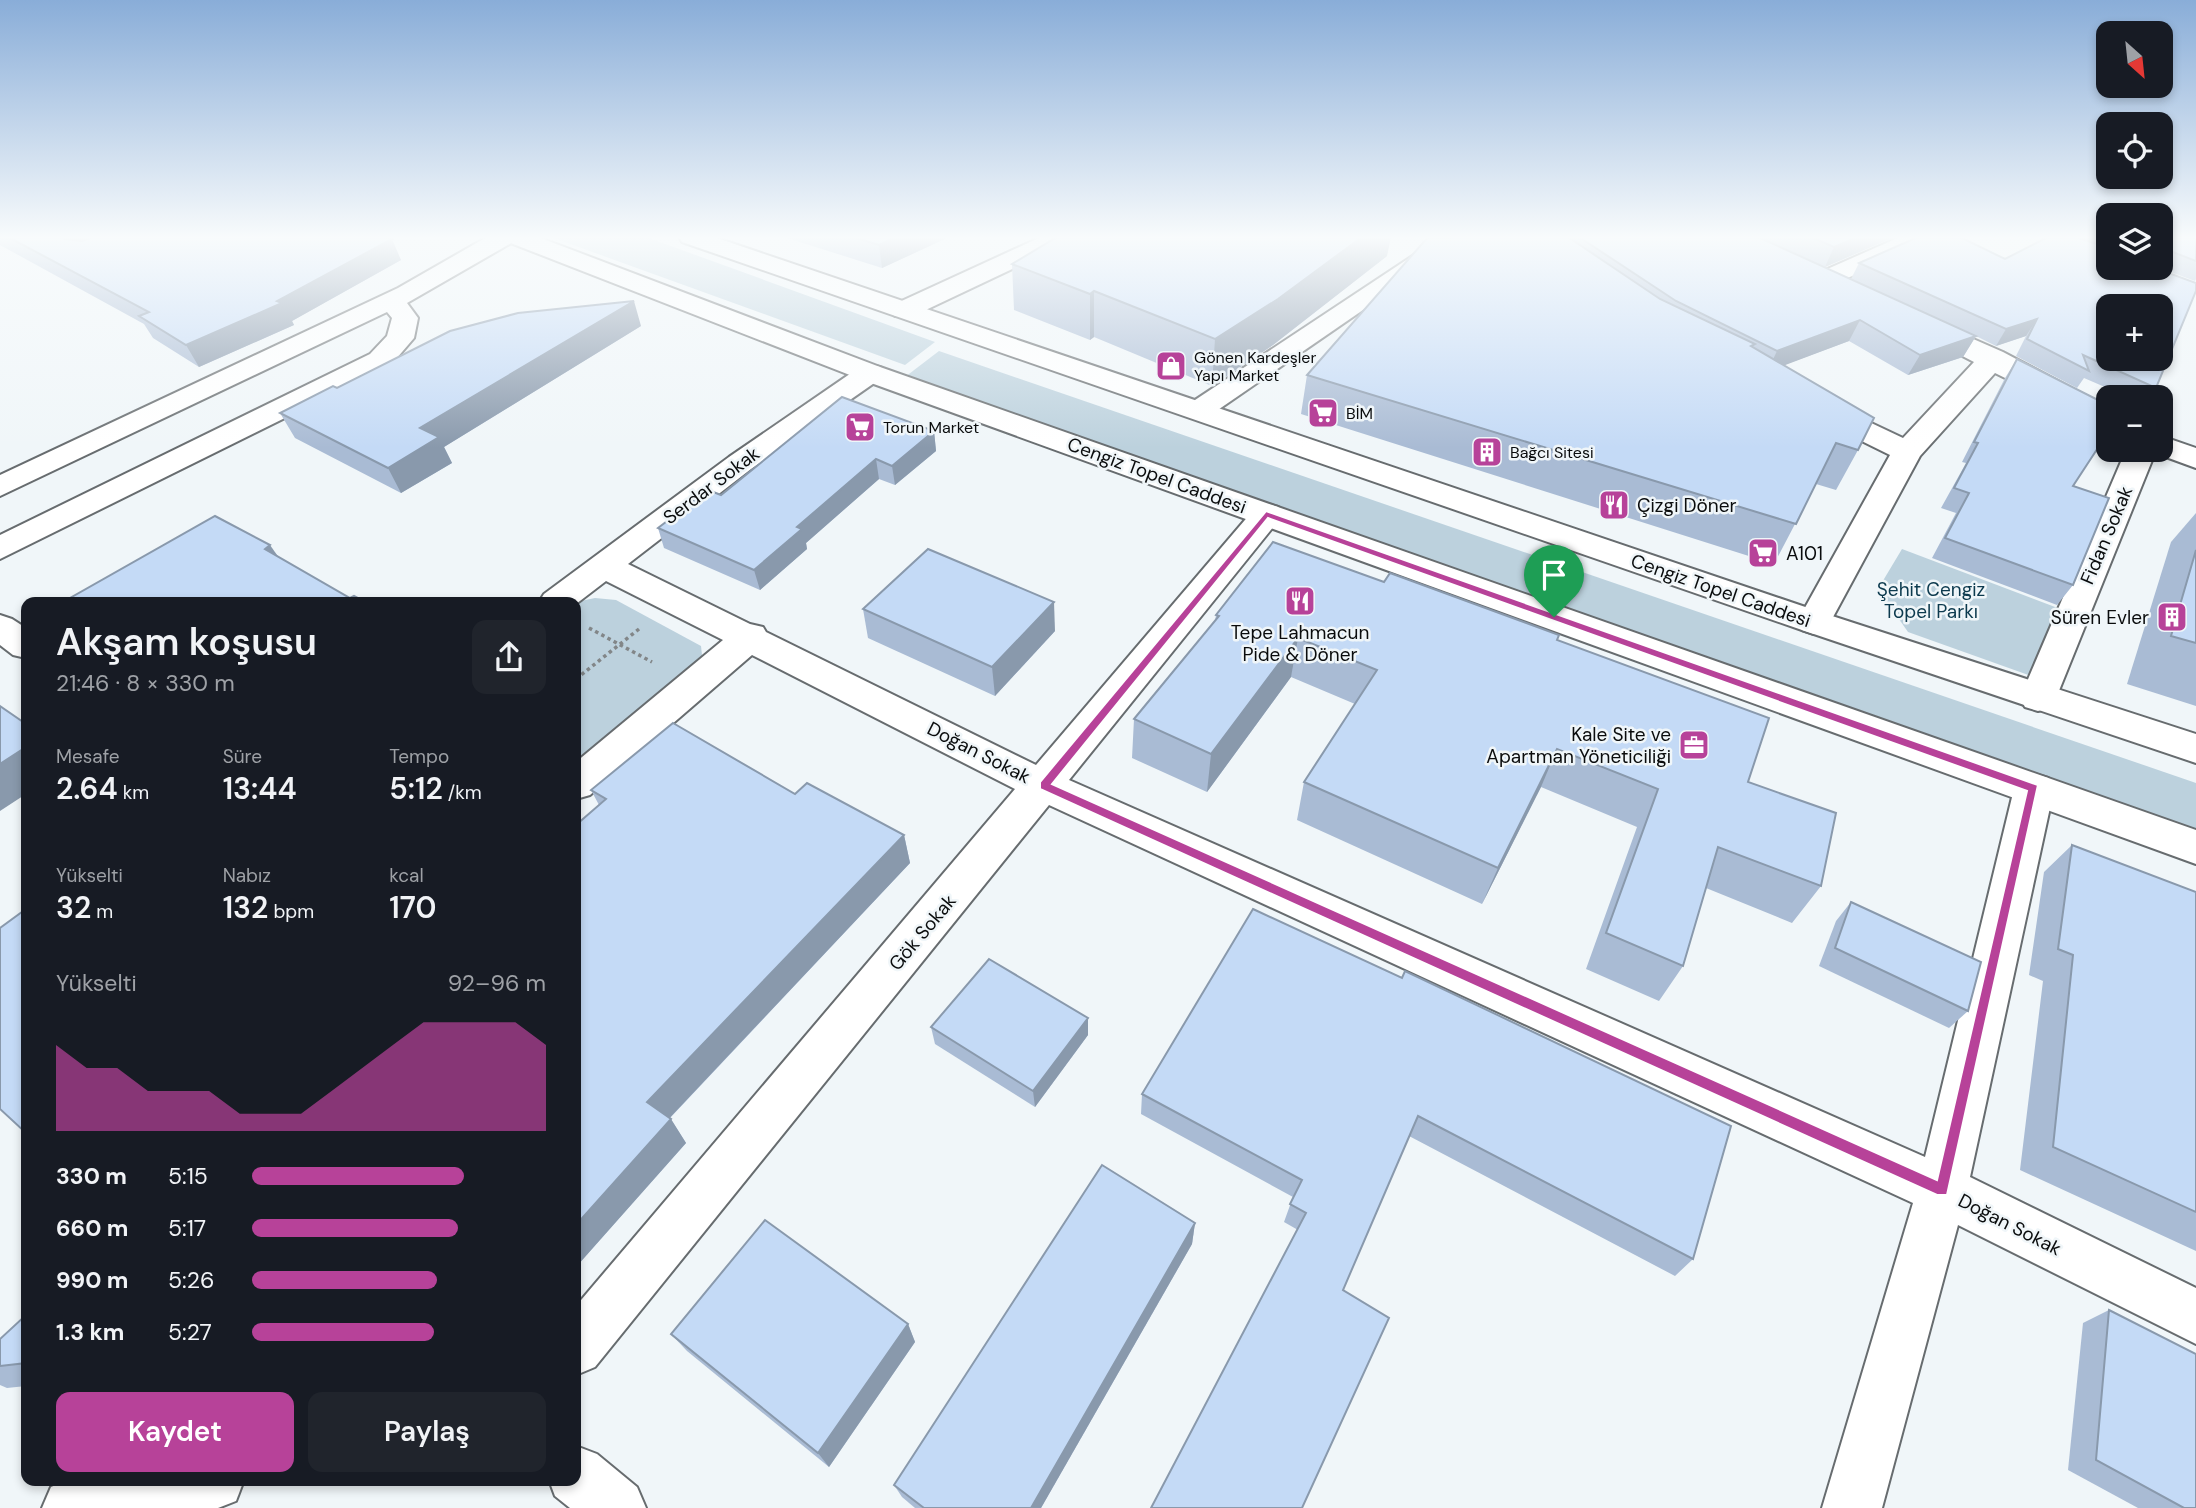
<!DOCTYPE html>
<html lang="tr">
<meta charset="utf-8">
<style>
:root{--surface:#171b24;--page:#20242c;--text:#f1f3f6;--muted:#9ea1a6;--accent:#b74299}
body{margin:0;font-family:"DM Sans",sans-serif;background:var(--page);color:var(--text);height:100vh;display:flex;flex-direction:column;font-size:26px;white-space:nowrap}
*{box-sizing:border-box;margin:0}
p{font-size:23px;color:var(--muted)}
.icon{flex:none;width:38px;height:38px;fill:none;stroke:currentColor;stroke-width:2;stroke-linecap:round;stroke-linejoin:round}
.map{position:relative;flex:1;overflow:hidden}
.sheet{position:absolute;left:21px;top:597px;width:560px;height:889px;display:flex;flex-direction:column;background:var(--surface);border-radius:14px;box-shadow:0 4px 10px #0003}
.sheet>*{flex:none}
.needle{width:46px;rotate:153deg}
.fabs{position:absolute;left:2096px;top:21px;display:grid;gap:14px}
.fabs a{display:grid;place-items:center;width:77px;height:77px;border-radius:14px;background:var(--surface);box-shadow:0 4px 10px #0003;font-size:35px}
.pin{position:absolute;display:grid;place-items:center;width:60px;height:60px;color:#fff;margin:-72px -30px;border-radius:50% 50% 50% 0;rotate:-45deg;box-shadow:0 0 7px #0007}
.pin .icon{rotate:45deg}
.round{display:grid;place-items:center;flex:none;width:74px;height:74px;border-radius:14px;background:var(--page)}
.head{display:flex;align-items:center;justify-content:space-between;height:119px;padding:0 35px}
h1{font-size:38px;font-weight:600;line-height:52px}
.figures{display:grid;grid-template-columns:repeat(3,1fr);gap:10px;height:119px;padding:7px 35px}
.figures div{display:grid;align-content:center}
.figures b{font-size:30px;font-weight:600}
.figures small{font-size:19px;font-weight:400}
.figures p{font-size:19px}
.chart{height:196px;padding:14px 35px}
.chart p{display:flex;justify-content:space-between}
.chart svg{width:100%;height:126px;margin-top:7px;fill:var(--accent);opacity:.7}
.primary-button{display:flex;gap:14px;margin-top:auto;padding:14px 35px}
.primary-button a{flex:1;height:80px;border-radius:14px;background:var(--accent);color:#fff;font-size:28px;font-weight:600;line-height:80px;text-align:center}
.primary-button a+a{background:var(--page);color:var(--text)}
ul{padding:0 35px;list-style:none;font-size:23px}
li{display:grid;grid-template-columns:112px 84px 1fr;align-items:center;height:52px}
li i{height:18px;border-radius:9px;background:var(--accent)}
.map>svg:first-child{display:block}
</style>
<div class="map">
<svg width="2196" height="1508" viewBox="0 0 2196 1508">
<rect width="100%" height="100%" fill="#f0f6f9"/>
<g fill="#bcd1dd">
<path d="M551,237h95l289,105 -30,23z"/>
<path d="M939,351l1257,432v54l-1291,-460z"/>
<path d="M1902,549l161,61 -26,68 -129,-46 -30,-43z"/>
<path d="M595,598l21,2 85,46 1,9 -6,10 -120,99v-162z"/>
</g>
<g fill="none" stroke-linecap="round" stroke-linejoin="round">
<g stroke="#676c6f" stroke-width="4">
<g id="minor">
<path d="M487,237h29l-3,5 -106,61 11,15 -4,20 -24,28 -390,193v-24l370,-181 17,-18 5,-18 -5,-6 -387,184v-21l398,-187z"/>
<path d="M1041,237h31l-3,5 -156,74h-18l-4,-6 4,-6z"/>
<path d="M1441,237h28l-260,179 -10,3 -10,-3 -4,-6 4,-6z"/>
<path d="M1900,237h32l-3,5 -95,42h-18l-4,-5 4,-5z"/>
<path d="M1923,317l80,35 106,56v21l-114,-56 -75,83 -94,174 -12,4 -12,-4 -5,-8 93,-167 -79,-39 -4,-6 4,-6 10,-3 10,3 72,34 71,-76 -60,-31 -4,-6 4,-6z"/>
<path d="M870,365l10,2 4,6 -4,6 -129,90 -123,95 122,60 13,3 3,5 270,133 220,-258 11,-3 11,3 5,7 -5,7 -209,259 856,377 89,-368 6,-11 14,-4 14,4 6,11 -84,388 226,111v56l-238,-119 -76,283h-60l91,-305 -864,-398 -454,562 -19,8v-69l439,-517 -263,-134 -162,140 -14,4v-37l147,-122 -117,-59 -30,23 -37,-2 5,-8 185,-137 131,-90z"/>
<path d="M2161,436l35,12v20l-41,-15 -99,245 -5,9 -13,4 -13,-4 -5,-9 106,-248h35z"/>
<path d="M0,615l12,4 14,9v30l-13,-3 -13,-10z"/>
<path d="M576,1446l21,8 40,33 9,21h-76l-15,-12 -6,-16h27z"/>
<path d="M67,1480h177l-8,21 -18,7h-176l9,-21z"/>
</g>
</g>
<g stroke="#676c6f" stroke-width="4">
<g id="major">
<path d="M505,237h33l342,130 1316,463v34l-1336,-485 -352,-137z"/>
<path d="M679,237h35l1112,377 370,120v29l-394,-133 -1120,-388z"/>
</g>
</g>
<g stroke="#828688" stroke-width="3.5" stroke-dasharray="3.5 3.5" stroke-linecap="butt">
<path d="M589,628l63,34"/>
<path d="M576,679l63,-50"/>
</g>
<use href="#minor" fill="#fff" fill-rule="evenodd"/>
<use href="#major" fill="#fff" fill-rule="evenodd"/>
</g>
<g fill="#a9bbd4">
<path d="M0,237h384l17,23 -109,61 2,4 -95,42 -46,-29 -9,-14 -144,-79z"/>
<path d="M784,237h165l-67,31z"/>
<path d="M1451,237h307l93,42 8,-16 59,-26 238,151 -7,9h-21l-44,-19 -7,10 -61,-32 10,-20 -30,10 -20,-10 -13,21 -55,18 -59,-34 -65,24 74,85 -22,40 -20,-6 -42,80 -473,-150 6,-39z"/>
<path d="M1759,237h135l-69,30z"/>
<path d="M2080,237h29v11z"/>
<path d="M2161,237h35v42l-1,2 -35,-13h1z"/>
<path d="M1387,256l-114,89 -61,41 -118,-49 -4,3 -76,-30 -2,-46z"/>
<path d="M641,326l-197,121 8,16 -51,30 -106,-55 -15,-25 57,-25z"/>
<path d="M2017,359l56,127v99l-16,20 -125,-47 24,-45 -15,-5 25,-45 -4,-1 43,-84z"/>
<path d="M934,431l2,20 -41,34 -16,-6 -73,64 1,6 -47,41 -96,-42 -6,-20 63,-33z"/>
<path d="M2196,513v193l-69,-22 44,-142z"/>
<path d="M1384,582l175,53 -2,5 191,142 73,104 -29,37 -86,-35 -23,78 -24,35 -73,-32 51,-142 -96,-40 -59,117 -185,-84 7,-38 51,-78 -64,-27 -84,115 -75,-34 2,-39 81,-98 1,-6z"/>
<path d="M863,609l192,22 -60,65 -127,-58z"/>
<path d="M591,790l204,4 109,41 6,28 -240,255 16,25 -110,124 23,-462z"/>
<path d="M2072,845l124,47v359l-176,-81 23,-189 -14,-6 15,-103z"/>
<path d="M1851,902l117,109 -19,17 -130,-62 17,-45z"/>
<path d="M1253,909l440,350 -18,17 -266,-140 -66,154 -41,218 -4,-278 -14,-8 9,-25 -152,-83 1,-20z"/>
<path d="M1088,1018v17l-53,72 -100,-63 -4,-17z"/>
<path d="M1195,1223l-3,21 -151,264h-126l-13,-11 -8,-12z"/>
<path d="M2109,1310l87,198h-58l-70,-38 15,-147z"/>
<path d="M26,1315v71l-19,2 -7,-3v-46z"/>
<path d="M908,1324l7,18 -86,125 -142,-116 -16,-17z"/>
</g>
<g fill="#8999ac">
<path d="M63,237h42l-29,18z"/>
<path d="M896,237h53l-67,31 -3,-23z"/>
<path d="M1362,237h29l-4,19 -114,89 -61,41 3,-47z"/>
<path d="M1858,237h36l-69,30 9,-20z"/>
<path d="M392,239l9,21 -109,61 2,4 -95,42 -13,-22 91,-44z"/>
<path d="M1094,291v46l-4,3v-46z"/>
<path d="M634,301l7,25 -197,121 8,16 -51,30 -13,-25 32,-40z"/>
<path d="M2037,319l-11,17 -30,10 10,-17z"/>
<path d="M1860,320l-11,21 -82,31 10,-21z"/>
<path d="M1976,336l-13,21 -55,18 12,-20z"/>
<path d="M934,431l2,20 -41,34 -3,-19z"/>
<path d="M876,459l3,20 -73,64 1,6 -47,41 -6,-20 43,-43z"/>
<path d="M270,545l14,20 -19,-16z"/>
<path d="M1054,602l1,29 -60,65 -3,-29z"/>
<path d="M1298,638l-7,39 -84,115 4,-38z"/>
<path d="M26,747v47l-26,17v-47z"/>
<path d="M1557,749l-16,38 -59,117 16,-36z"/>
<path d="M904,835l6,28 -248,263 -15,-24z"/>
<path d="M1088,1018v17l-53,72 -2,-16z"/>
<path d="M671,1119l15,24 -110,124v-42z"/>
<path d="M1195,1223l-3,21 -151,264h-10z"/>
<path d="M908,1324l7,18 -86,125 -11,-14z"/>
</g>
<g fill="#c4daf6" stroke="#8999ac" stroke-width="2" fill-rule="evenodd">
<path d="M8,237h55l2,2 17,2 11,-4h291l8,2 -115,62 5,2 -96,42 -47,-29 10,-4z"/>
<path d="M853,237h43l-17,8z"/>
<path d="M1057,237h305l-84,62 -63,40 -121,-48 -4,3 -78,-30z"/>
<path d="M1428,237l22,1 1,-1h117l92,62 95,45 -4,2 123,72 -16,32 -22,-7 -40,81 -489,-149z"/>
<path d="M1579,237h179l218,99 -56,19 -60,-35 -83,31 -101,-50z"/>
<path d="M1811,237h47l-24,10z"/>
<path d="M1918,237h42l45,22 43,-22h28l33,11v20h46l41,15v8l-40,97 -73,-33 6,16 -62,-32 10,-20 -31,10 -147,-66zM2109,306h52v53h-52z"/>
<path d="M2161,237h35v24l-31,-12 -4,1z"/>
<path d="M634,301l-214,127 19,9 -51,31 -108,-55 53,-27 4,2 113,-57 68,-18z"/>
<path d="M2017,359l85,43 7,18v11l-36,55 36,12 -36,87 -128,-47 24,-45 -15,-5 24,-45 -4,-1z"/>
<path d="M842,397l92,34 -42,35 -16,-7 -79,68 5,2 -48,41 -96,-42 50,-38 13,5z"/>
<path d="M215,516l55,29 -5,4 85,49 4,-2 11,6h-302z"/>
<path d="M1273,542l111,40 6,-9 169,62 -2,5 212,78 -21,64 88,31 -15,73 -103,-39 -35,119 -77,-33 52,-144 -101,-40 -59,119 -194,-86 73,-112 -79,-32 -87,116 -77,-35 85,-103 -3,-1z"/>
<path d="M928,549l126,53 -62,65 -129,-58z"/>
<path d="M2196,550v93l-25,-7z"/>
<path d="M0,706l26,18v23l-26,17z"/>
<path d="M673,723l122,71 12,-11 97,52 -257,267 24,17 -95,106v-400l30,-26 -15,-9z"/>
<path d="M2072,845l124,47v320l-143,-65 20,-192 -15,-6z"/>
<path d="M1851,902l130,60 -13,49 -133,-63z"/>
<path d="M26,909v224l-26,-24v-181z"/>
<path d="M1253,909l149,69 3,-7 326,155 -38,133 -275,-143 -75,174 46,28 -87,190h-151l155,-295 -16,-9 12,-24 -160,-86z"/>
<path d="M989,959l99,59 -55,73 -102,-64z"/>
<path d="M1102,1165l93,58 -164,285h-107l-30,-23z"/>
<path d="M765,1220l143,104 -90,129 -147,-119z"/>
<path d="M2109,1310l87,44v154h-12l-88,-48z"/>
<path d="M26,1315v48l-26,3v-27z"/>
</g>
<linearGradient id="sky" x2="0" y2="1"><stop stop-color="#89add8"/><stop offset="0.53" stop-color="#f8fbfc"/><stop offset="1" stop-color="#f8fbfc" stop-opacity="0"/></linearGradient>
<rect width="2196" height="448" fill="url(#sky)"/>
<path fill="#b74299" stroke="#fff" stroke-width="2" fill-rule="evenodd" d="M1266,511l772,274 -91,410h-10l-897,-406v-7zM1268,518l759,273 -90,389 -885,-396z"/>
<defs>
<g id="shop-square" transform="scale(1.575)"><rect x="-9" y="-9" width="18" height="18" rx="4" fill="#b74299" stroke="#f0f6f9"/><path d="M-5-2.5h2.3a2.7 3.5 0 0 1 5.4 0H5L5.5 6h-11ZM-1.5-2.5h3a1.5 2.3 0 0 0-3 0Z" fill="#fff"/></g>
<g id="supermarket-square" transform="scale(1.575)"><rect x="-9" y="-9" width="18" height="18" rx="4" fill="#b74299" stroke="#f0f6f9"/><path d="M-6-5.5h2.5l.6 2H6L4.5 2H-2.5L-4.4-4H-6ZM-1.5 3.2a1.3 1.3 0 1 0 .1 0ZM3 3.2a1.3 1.3 0 1 0 .1 0Z" fill="#fff"/></g>
<g id="building-square" transform="scale(1.575)"><rect x="-9" y="-9" width="18" height="18" rx="4" fill="#b74299" stroke="#f0f6f9"/><path d="M-4-6H4V6H1V3H-1V6H-4ZM-2.5-4.3h1.7v1.8h-1.7ZM.8-4.3h1.7v1.8H.8ZM-2.5-1h1.7V.8h-1.7ZM.8-1h1.7V.8H.8Z" fill="#fff"/></g>
<g id="restaurant-square" transform="scale(1.575)"><rect x="-9" y="-9" width="18" height="18" rx="4" fill="#b74299" stroke="#f0f6f9"/><path d="M-5-6h1v4h1v-4h1v4h1v-4h1v5L-1.5 .5V6h-2V.5L-5-1ZM5-6V6H3V1.5H1.5Q1.5-4 5-6Z" fill="#fff"/></g>
<g id="office-square" transform="scale(1.575)"><rect x="-9" y="-9" width="18" height="18" rx="4" fill="#b74299" stroke="#f0f6f9"/><path d="M-6-3h4V-5.5h4V-3h4V5H-6ZM-1-4.5V-3h2v-1.5ZM-6 0V1H6V0Z" fill="#fff"/></g>
</defs>
<g fill-rule="evenodd">
<use href="#shop-square" x="1171" y="366"/>
<use href="#supermarket-square" x="1323" y="413"/>
<use href="#supermarket-square" x="860" y="427"/>
<use href="#building-square" x="1487" y="452"/>
<use href="#restaurant-square" x="1614" y="505"/>
<use href="#supermarket-square" x="1763" y="553"/>
<use href="#restaurant-square" x="1300" y="601"/>
<use href="#building-square" x="2172" y="617"/>
<use href="#office-square" x="1694" y="745"/>
</g>
<g text-anchor="middle" stroke-width="5" stroke-linejoin="round" paint-order="stroke">
<g font-size="16" fill="#0a0c0d" stroke="#f0f6f9" text-anchor="start">
<text x="1194" y="363">Gönen Kardeşler<tspan x="1194" dy="18">Yapı Market</tspan></text>
<text x="1346" y="419">BİM</text>
<text x="883" y="433">Torun Market</text>
<text x="1510" y="458">Bağcı Sitesi</text>
</g>
<g font-size="19" fill="#0a0c0d" stroke="#f0f6f9">
<text transform="translate(1157 475) rotate(20)" y="7">Cengiz Topel Caddesi</text>
<text transform="translate(711 485) rotate(-37)" y="7">Serdar Sokak</text>
<text transform="translate(2106 535) rotate(-67)" y="7">Fidan Sokak</text>
<text transform="translate(1721 590) rotate(19)" y="7">Cengiz Topel Caddesi</text>
<text transform="translate(979 752) rotate(27)" y="7">Doğan Sokak</text>
<text transform="translate(922 932) rotate(-50)" y="7">Gök Sokak</text>
<text transform="translate(2010 1224) rotate(27)" y="7">Doğan Sokak</text>
</g>
<g font-size="19" fill="#0a0c0d" stroke="#f0f6f9" text-anchor="start">
<text x="1637" y="512">Çizgi Döner</text>
<text x="1786" y="560">A101</text>
<text x="2149" y="624" text-anchor="end">Süren Evler</text>
<text x="1300" y="639" text-anchor="middle">Tepe Lahmacun<tspan x="1300" dy="22">Pide &amp; Döner</tspan></text>
<text x="1671" y="741" text-anchor="end">Kale Site ve<tspan x="1671" dy="22">Apartman Yöneticiliği</tspan></text>
</g>
<g font-size="19" fill="#0c3a4e" stroke="#f0f6f9">
<text x="1931" y="596">Şehit Cengiz<tspan x="1931" dy="22">Topel Parkı</tspan></text>
</g>
</g>
</svg>
<div class="fabs">
<a><svg class="needle" viewBox="-14 -14 28 28"><path d="M0-13l5 13h-10z" fill="#e53935"/><path d="M0 13l5-13h-10z" fill="#9ea1a6"/></svg></a>
<a><svg class="icon" aria-label="locate" viewBox="0 0 24 24"><circle cx="12" cy="12" r="6"/><path d="M12 2v4M12 18v4M2 12h4M18 12h4"/></svg></a>
<a><svg class="icon" aria-label="layers" viewBox="0 0 24 24"><path d="M12 4l9 5-9 5-9-5zM3 14l9 5 9-5"/></svg></a>
<a>+</a>
<a>−</a>
</div>
<div class="pin" style="left:1554px;top:617px;background:#1e9e55"><svg class="icon" aria-label="arrive" viewBox="0 0 24 24"><path d="M6 21V4h12l-3 4 3 4H6"/></svg></div>
<section class="sheet">
<div class="head"><div><h1>Akşam koşusu</h1><p>21:46 · 8 × 330 m</p></div><a class="round"><svg class="icon" aria-label="share" viewBox="0 0 24 24"><path d="M12 15V3M7 8l5-5 5 5M5 13v7h14v-7"/></svg></a></div>
<div class="figures">
<div><p>Mesafe</p><b>2.64<small> km</small></b></div>
<div><p>Süre</p><b>13:44</b></div>
<div><p>Tempo</p><b>5:12<small> /km</small></b></div>
</div>
<div class="figures">
<div><p>Yükselti</p><b>32<small> m</small></b></div>
<div><p>Nabız</p><b>132<small> bpm</small></b></div>
<div><p>kcal</p><b>170</b></div>
</div>
<div class="chart"><p><span>Yükselti</span>92–96 m</p>
<svg viewBox="0 0 160 44" preserveAspectRatio="none"><path d="M0 44V14L10 22L20 22L30 30L40 30L50 30L60 38L70 38L80 38L90 30L100 22L110 14L120 6L130 6L140 6L150 6L160 14V44z"/></svg>
</div>
<ul>
<li><b>330 m</b>5:15<i style="width:72%"></i></li>
<li><b>660 m</b>5:17<i style="width:70%"></i></li>
<li><b>990 m</b>5:26<i style="width:63%"></i></li>
<li><b>1.3 km</b>5:27<i style="width:62%"></i></li>
</ul>
<div class="primary-button"><a>Kaydet</a><a>Paylaş</a></div>
</section>
</div>
